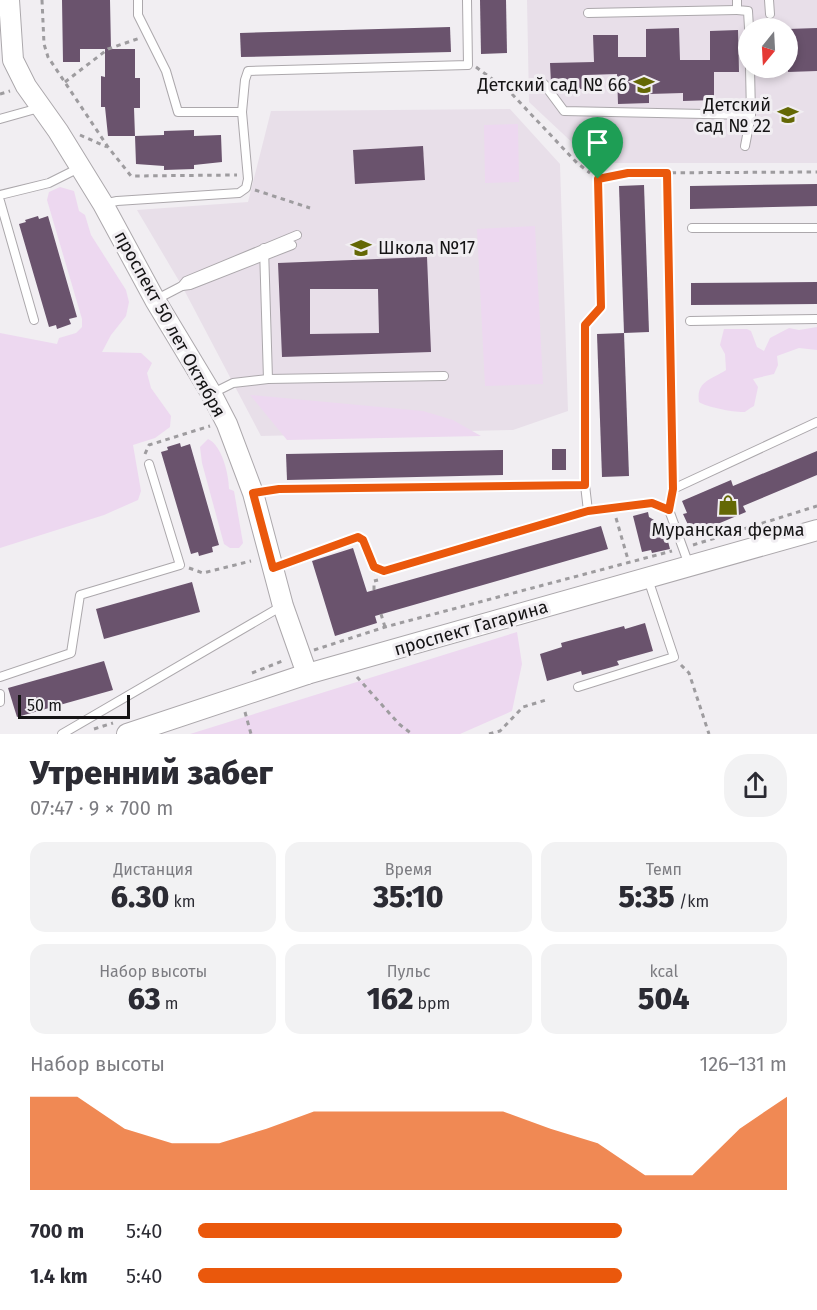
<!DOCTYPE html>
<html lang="ru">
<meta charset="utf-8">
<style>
:root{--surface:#fff;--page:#f2f2f3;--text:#2b2b33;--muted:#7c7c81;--accent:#ea580c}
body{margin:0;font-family:"Fira Sans",sans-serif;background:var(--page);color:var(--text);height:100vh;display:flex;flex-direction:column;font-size:22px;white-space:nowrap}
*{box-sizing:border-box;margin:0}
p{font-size:20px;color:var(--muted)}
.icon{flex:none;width:33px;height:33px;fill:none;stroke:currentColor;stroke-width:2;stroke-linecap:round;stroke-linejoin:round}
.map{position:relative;height:734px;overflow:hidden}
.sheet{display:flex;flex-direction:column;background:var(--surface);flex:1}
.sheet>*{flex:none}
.needle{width:39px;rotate:198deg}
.controls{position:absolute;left:738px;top:18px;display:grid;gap:12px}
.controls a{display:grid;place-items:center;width:60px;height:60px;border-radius:50%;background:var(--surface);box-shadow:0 3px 9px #0003;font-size:30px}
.scale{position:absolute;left:18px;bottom:15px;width:112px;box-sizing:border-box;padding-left:6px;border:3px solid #151415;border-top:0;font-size:16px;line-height:21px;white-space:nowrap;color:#151415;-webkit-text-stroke:4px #f1eef2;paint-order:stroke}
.pin{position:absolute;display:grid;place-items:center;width:51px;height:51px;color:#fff;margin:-62px -26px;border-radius:50% 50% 50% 0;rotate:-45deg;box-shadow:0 0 6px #0007}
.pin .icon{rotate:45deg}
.round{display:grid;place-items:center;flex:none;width:63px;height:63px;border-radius:24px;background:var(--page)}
.head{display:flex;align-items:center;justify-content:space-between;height:102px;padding:0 30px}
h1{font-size:33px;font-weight:800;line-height:45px}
.stats{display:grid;grid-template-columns:repeat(3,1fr);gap:9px;height:102px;padding:6px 30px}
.stats div{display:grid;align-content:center;border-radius:15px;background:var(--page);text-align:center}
.stats b{font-size:30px;font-weight:800}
.stats small{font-size:16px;font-weight:400}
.stats p{font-size:16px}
.chart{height:168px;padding:12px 30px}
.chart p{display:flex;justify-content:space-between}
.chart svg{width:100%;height:108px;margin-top:6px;fill:var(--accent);opacity:.7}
ul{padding:0 30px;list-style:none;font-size:20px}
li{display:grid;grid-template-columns:96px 72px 1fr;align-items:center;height:45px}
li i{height:15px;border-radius:8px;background:var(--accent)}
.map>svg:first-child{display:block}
</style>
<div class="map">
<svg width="817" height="734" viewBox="0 0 817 734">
<rect width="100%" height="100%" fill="#f1eef2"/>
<g fill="#e8dfe9" fill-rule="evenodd">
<path d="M527,0h290v163h-223l-65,-61zM748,28h40v40h-40z"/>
<path d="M510,109l50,55 8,247 -55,19 -252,6 -79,-150 -45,-76 111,-8 23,-91z"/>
</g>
<g fill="#edd8f0">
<path d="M518,124l1,58 -34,1 -1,-58z"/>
<path d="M60,187l14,4 5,20 6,4 6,20 35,55 3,12 -3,14 -15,19 -9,17 39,1 11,10 -5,10 4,15 20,28 -1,11 -15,11 -22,7 8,46 -3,9 -34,15 -104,33v-215l57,11 2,-6 17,-5 6,-6v-8l-35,-119 2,-8z"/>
<path d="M535,226l8,158 -58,2 -8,-157z"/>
<path d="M817,327v23l-18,-2 -22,8 1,9 -4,9 -21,5 5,8 -4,19c-2,1 -8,5 -9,6 -8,1 -39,-5 -46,-10 -3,-21 12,-22 27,-32l-1,-16 -5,-9 4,-16h23l4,2 6,16 7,4 6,-13 19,-10 10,2z"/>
<path d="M250,395l173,16 30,9 28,16 -194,4z"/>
<path d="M208,439c14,6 21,36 21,50l5,2 9,52 -4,5h-9l-6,-4 -22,-81 -2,-16z"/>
<path d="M517,632l5,32 -10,47 -52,23h-270z"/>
</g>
<g fill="#6a536d" fill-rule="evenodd">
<path d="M62,0h48l1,49h-3h27v29h5v30h-6l1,28h-27l-3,-29h-4v-31l4,1v-28h-25v13h-17z"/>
<path d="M480,0h26l1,53 -26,1z"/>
<path d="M450,27l1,25 -210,5 -1,-24z"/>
<path d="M679,28l1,32h30v-29l28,-1 1,42h-25v28l-31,1v-8l-34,1v9l-31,1 -1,-30 -31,1 1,14h-11l-4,-7 -21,1 -1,-20 44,-1 -1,-27h25v22h28v-28z"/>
<path d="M817,28v43l-29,1v-43z"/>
<path d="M194,130v6l27,-1 1,27 -28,3v4l-30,1v-4l-28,-2 -1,-28 29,-1v-4z"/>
<path d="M423,146l2,34 -70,4 -2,-34z"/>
<path d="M817,184v22l-127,3v-23z"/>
<path d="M644,185l5,147 -25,1 -5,-147z"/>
<path d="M38,216l1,3 9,-3 29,101 -8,2 2,5 -14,5 -1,-4 -7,2 -30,-103 7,-2 -1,-2z"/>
<path d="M427,257l4,95 -149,5 -4,-94zM310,289h68l1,44 -69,1z"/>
<path d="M817,282v22l-126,1v-22z"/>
<path d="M624,333l5,143 -27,1 -5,-143z"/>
<path d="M180,443l1,4 9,-3 29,101 -7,2 1,5 -14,4 -1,-4 -7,2 -30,-102 7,-2 -1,-3z"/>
<rect x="552" y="449" width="14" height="21"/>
<path d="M503,450v25l-216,5 -1,-26z"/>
<path d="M817,451v24l-74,31 3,6 -45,19 -4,-8 -8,4 -6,-13 4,-1 -5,-12 49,-21 2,6z"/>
<path d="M648,512l1,5 15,9 6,23 -18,4 -1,-3 -9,2 -9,-36z"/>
<path d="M601,526l7,23 -233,67 2,7 -42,13 -23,-75 41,-13 14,44z"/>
<path d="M192,582l8,30 -96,27 -8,-30z"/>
<path d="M645,623l8,28 -36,10 2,4 -14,4 -23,6 -1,-4 -34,10 -7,-27 22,-7 -1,-4 63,-17 1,3z"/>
<path d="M104,661l9,29 -96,27 -9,-29z"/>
</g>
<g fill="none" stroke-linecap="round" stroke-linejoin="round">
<g stroke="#aca8ac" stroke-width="10">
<g id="service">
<path d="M737,0v10l11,1 1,17"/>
<path d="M769,0l1,14"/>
<path d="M588,13l149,-3"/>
<path d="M544,84l20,27 187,4"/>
<path d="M242,112l3,-32 3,-9 220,-6 -1,-65"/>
<path d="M0,119l39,-11"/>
<path d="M745,146l6,-31 -1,-47"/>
<path d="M0,195l49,-12 30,-15"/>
<path d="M0,201l34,119"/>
<path d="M103,204l14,-3 122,-8 7,-5 2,-9 -6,-67h-64l-12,-41 -28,-56v-15"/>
<path d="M692,228h125"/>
<path d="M264,248l4,131"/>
<path d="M182,286l8,-1 102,-40"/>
<path d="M157,299l25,-13 4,-5 111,-46"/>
<path d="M690,321l127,-2"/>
<path d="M213,393l20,-10 35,-4 176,-3"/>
<path d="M255,493l24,-4 306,-4"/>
<path d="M588,511l-3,-26v-160l16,-18 -3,-128"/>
<path d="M689,565l-20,-55 4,-21 144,-67"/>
<path d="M275,568l83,-31 5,3 11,28 10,3 204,-60 64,-8 17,7"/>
<path d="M0,677l71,-24 9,-58 100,-30 -31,-101"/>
<path d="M578,687l96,-30 -26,-78"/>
<path d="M0,694v8"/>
<path d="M62,734l220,-128"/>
</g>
</g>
<g stroke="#aca8ac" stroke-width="22">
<g id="tertiary">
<path d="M9,0l4,60 13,26 32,45 45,73 52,96 56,93 16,31 26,69 30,113 24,68"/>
<path d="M127,734l180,-60 510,-144"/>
</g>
</g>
<g stroke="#9e9c9f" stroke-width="3" stroke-dasharray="4.5 4.5" stroke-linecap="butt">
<path d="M42,0l2,44 4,13 60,90 23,29 106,-1"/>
<path d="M476,67l35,26 66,70 13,10"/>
<path d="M65,82l43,-33 32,-11"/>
<path d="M0,94l10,-3"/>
<path d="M80,135l27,12"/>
<path d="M667,173l6,305"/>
<path d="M609,177l19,-4 189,-1"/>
<path d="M255,190l55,18"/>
<path d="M145,454l4,-9 61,-19"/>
<path d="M616,518l13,45"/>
<path d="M693,545l124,-39"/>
<path d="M189,568l14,5 48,-12"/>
<path d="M374,590v-9l4,-1"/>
<path d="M381,614l4,13"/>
<path d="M314,650l71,-23 287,-76"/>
<path d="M681,665l8,8 20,61"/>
<path d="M252,673l33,-13"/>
<path d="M357,677l42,47 13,10"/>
<path d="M245,712l6,22"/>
<path d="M94,729l19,-6"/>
<path d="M489,734l11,-3 23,-24 23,-7"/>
</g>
<use href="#service" stroke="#fff" stroke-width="8"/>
<use href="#tertiary" stroke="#fff" stroke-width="20"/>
</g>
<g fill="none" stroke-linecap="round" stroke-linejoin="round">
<g stroke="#fff" stroke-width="12">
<path id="route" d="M628,173h39l6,316 -4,21 -17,-7 -64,8 -204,60 -10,-4 -11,-27 -5,-3 -85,31 -20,-75 26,-4 306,-4v-160l16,-18 -3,-128z"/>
</g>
<use href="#route" stroke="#ea580c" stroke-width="8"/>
</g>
<defs>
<g id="school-bare" transform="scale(1.62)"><path d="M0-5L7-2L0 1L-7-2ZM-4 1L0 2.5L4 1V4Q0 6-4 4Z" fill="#646805" stroke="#f1eef2" stroke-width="2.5" paint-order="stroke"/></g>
<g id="shop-bare" transform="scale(1.62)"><path d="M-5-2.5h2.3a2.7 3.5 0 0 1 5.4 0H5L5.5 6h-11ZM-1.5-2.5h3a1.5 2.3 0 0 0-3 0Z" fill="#646805" stroke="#f1eef2" stroke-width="2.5" paint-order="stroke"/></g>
</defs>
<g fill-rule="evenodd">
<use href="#school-bare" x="644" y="85"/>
<use href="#school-bare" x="788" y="115"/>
<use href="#school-bare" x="361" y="248"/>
<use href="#shop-bare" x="728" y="505"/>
</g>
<g text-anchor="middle" stroke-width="6" stroke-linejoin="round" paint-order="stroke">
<g font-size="18" fill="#151415" stroke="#f1eef2" text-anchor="end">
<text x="627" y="91">Детский сад № 66</text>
<text x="771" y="111">Детский<tspan x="771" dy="21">сад № 22</tspan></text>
<text x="378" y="254" text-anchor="start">Школа №17</text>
<text x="728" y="536" text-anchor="middle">Муранская ферма</text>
</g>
<g font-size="18" fill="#151415" stroke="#f1eef2">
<text transform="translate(170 324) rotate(61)" y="6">проспект 50 лет Октября</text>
<text transform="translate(471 628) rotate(-16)" y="6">проспект Гагарина</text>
</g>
</g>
</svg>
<div class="controls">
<a><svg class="needle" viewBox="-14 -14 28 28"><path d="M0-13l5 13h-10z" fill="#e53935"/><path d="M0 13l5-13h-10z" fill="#7c7c81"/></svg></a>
</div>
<div class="scale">50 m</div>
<div class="pin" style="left:598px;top:179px;background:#1e9e55"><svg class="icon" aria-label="arrive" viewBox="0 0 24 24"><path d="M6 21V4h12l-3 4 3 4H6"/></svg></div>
</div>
<section class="sheet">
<div class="head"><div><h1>Утренний забег</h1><p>07:47 · 9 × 700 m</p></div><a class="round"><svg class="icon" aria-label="share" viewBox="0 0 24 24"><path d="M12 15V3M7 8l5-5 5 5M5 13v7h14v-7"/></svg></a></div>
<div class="stats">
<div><p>Дистанция</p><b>6.30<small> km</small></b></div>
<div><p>Время</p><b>35:10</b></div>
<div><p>Темп</p><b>5:35<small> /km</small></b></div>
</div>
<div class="stats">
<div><p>Набор высоты</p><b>63<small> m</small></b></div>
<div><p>Пульс</p><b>162<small> bpm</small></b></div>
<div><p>kcal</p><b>504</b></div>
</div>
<div class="chart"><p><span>Набор высоты</span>126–131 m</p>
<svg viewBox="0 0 160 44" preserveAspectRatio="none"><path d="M0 44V6L10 6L20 19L30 25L40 25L50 19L60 12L70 12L80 12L90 12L100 12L110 19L120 25L130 38L140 38L150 19L160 6V44z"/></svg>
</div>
<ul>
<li><b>700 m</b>5:40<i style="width:72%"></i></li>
<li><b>1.4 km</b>5:40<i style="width:72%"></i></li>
</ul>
</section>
